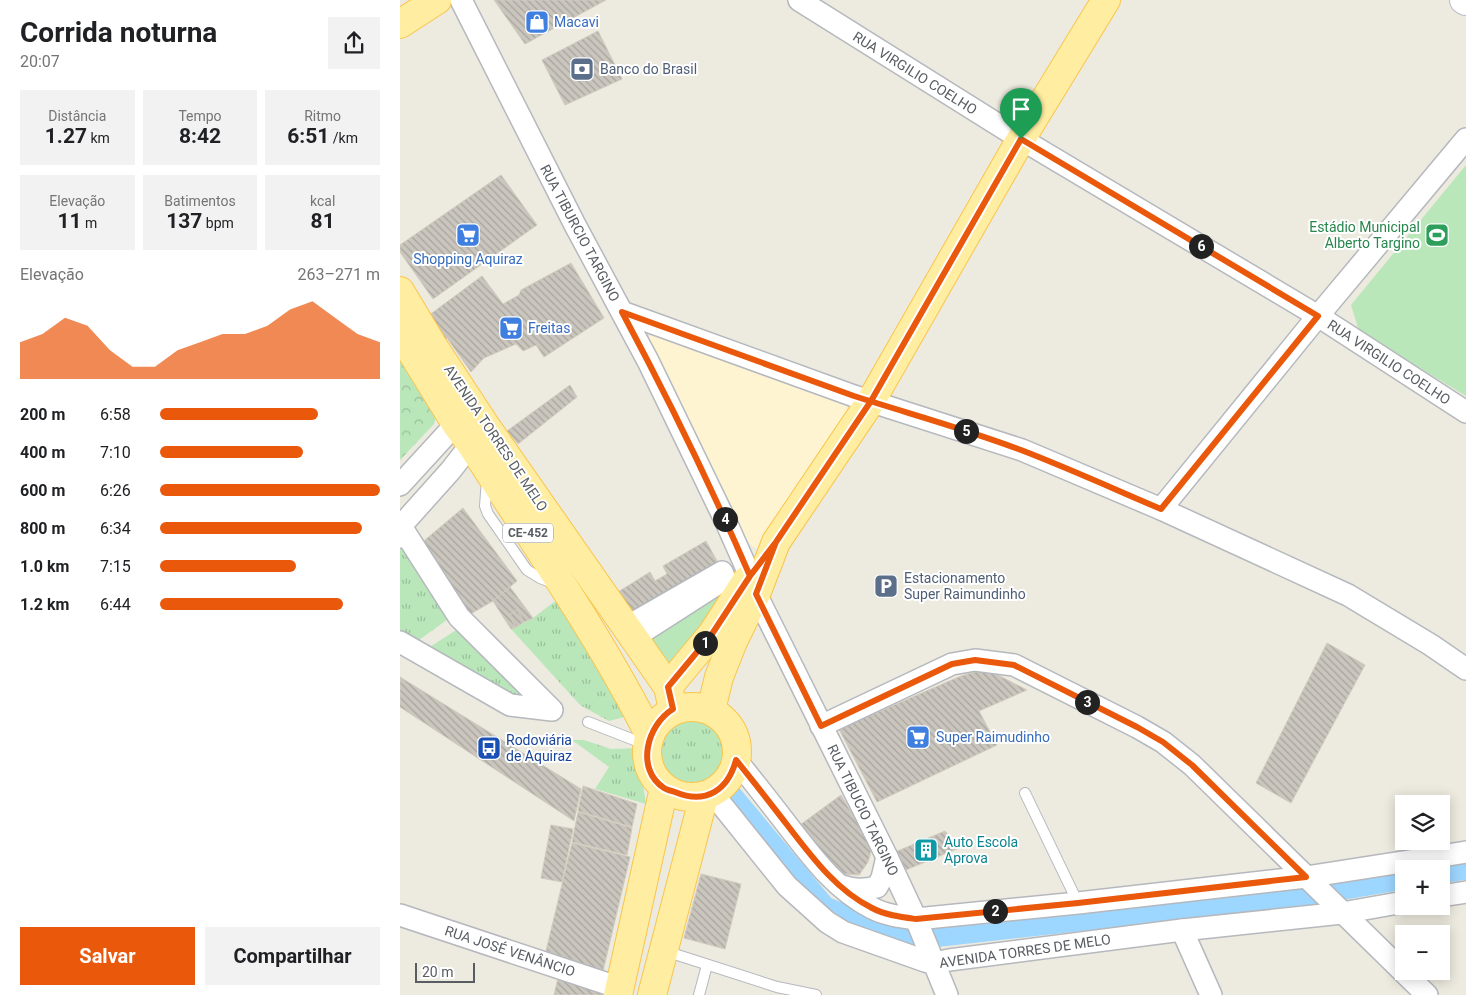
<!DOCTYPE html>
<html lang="pt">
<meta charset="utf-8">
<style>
:root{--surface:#fff;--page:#f2f2f2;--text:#202124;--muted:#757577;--accent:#ea580c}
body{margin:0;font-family:Roboto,sans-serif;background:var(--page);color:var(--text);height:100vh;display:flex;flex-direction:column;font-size:19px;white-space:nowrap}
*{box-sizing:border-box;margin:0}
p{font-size:16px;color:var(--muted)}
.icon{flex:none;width:28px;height:28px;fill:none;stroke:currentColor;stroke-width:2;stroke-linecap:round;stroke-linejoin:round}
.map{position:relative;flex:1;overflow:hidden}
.sheet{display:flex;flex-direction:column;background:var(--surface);width:400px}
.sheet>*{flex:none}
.fabs{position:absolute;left:995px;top:795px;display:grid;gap:10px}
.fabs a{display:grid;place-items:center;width:55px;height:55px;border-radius:0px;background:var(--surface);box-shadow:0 2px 12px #0003;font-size:25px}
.scale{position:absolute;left:15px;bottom:12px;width:60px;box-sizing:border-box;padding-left:5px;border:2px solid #585d62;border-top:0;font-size:14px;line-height:18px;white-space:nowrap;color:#585d62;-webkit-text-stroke:4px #fff;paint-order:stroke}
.pin{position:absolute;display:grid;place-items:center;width:42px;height:42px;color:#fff;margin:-51px -21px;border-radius:50% 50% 50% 0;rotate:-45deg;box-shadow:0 0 5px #0007}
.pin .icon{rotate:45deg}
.km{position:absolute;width:25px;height:25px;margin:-12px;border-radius:50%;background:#222;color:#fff;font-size:14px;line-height:25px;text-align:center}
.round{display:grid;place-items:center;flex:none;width:52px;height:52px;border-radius:0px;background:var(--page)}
.head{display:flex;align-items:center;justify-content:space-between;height:85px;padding:0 20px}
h1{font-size:28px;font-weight:700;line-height:38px}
.stats{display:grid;grid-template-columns:repeat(3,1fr);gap:8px;height:85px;padding:5px 20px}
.stats div{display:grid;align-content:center;border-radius:0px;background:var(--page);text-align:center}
.stats b{font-size:21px;font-weight:700}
.stats small{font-size:14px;font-weight:400}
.stats p{font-size:14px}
.chart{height:140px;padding:10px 20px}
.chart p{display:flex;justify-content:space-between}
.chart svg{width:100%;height:90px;margin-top:5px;fill:var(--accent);opacity:.7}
.button{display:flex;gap:10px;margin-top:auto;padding:10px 20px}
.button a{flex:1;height:58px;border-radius:0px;background:var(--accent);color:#fff;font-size:20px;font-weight:700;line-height:58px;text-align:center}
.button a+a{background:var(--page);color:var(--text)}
ul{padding:0 20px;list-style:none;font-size:16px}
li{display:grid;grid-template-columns:80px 60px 1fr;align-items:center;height:38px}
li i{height:12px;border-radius:6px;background:var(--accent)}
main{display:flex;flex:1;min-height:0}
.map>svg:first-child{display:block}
</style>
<main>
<section class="sheet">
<div class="head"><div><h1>Corrida noturna</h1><p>20:07</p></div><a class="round"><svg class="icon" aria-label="share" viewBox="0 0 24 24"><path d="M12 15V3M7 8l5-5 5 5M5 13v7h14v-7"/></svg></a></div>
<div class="stats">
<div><p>Distância</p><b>1.27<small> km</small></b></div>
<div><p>Tempo</p><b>8:42</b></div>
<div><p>Ritmo</p><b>6:51<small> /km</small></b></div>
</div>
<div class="stats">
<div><p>Elevação</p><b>11<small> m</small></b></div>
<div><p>Batimentos</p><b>137<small> bpm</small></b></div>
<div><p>kcal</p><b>81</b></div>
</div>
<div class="chart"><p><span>Elevação</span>263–271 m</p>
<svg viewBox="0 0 160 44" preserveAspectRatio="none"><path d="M0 44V26L10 22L20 14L30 18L40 30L50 38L60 38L70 30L80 26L90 22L100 22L110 18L120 10L130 6L140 14L150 22L160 26V44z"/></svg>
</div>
<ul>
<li><b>200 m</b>6:58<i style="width:72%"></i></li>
<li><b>400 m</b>7:10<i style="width:65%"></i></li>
<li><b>600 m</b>6:26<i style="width:100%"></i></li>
<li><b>800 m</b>6:34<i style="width:92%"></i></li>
<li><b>1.0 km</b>7:15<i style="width:62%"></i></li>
<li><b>1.2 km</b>6:44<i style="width:83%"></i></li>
</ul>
<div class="button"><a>Salvar</a><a>Compartilhar</a></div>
</section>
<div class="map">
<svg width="1066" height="995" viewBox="0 0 1066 995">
<defs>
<pattern id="grass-tufts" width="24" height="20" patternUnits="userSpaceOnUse" patternTransform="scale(1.25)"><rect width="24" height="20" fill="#bae7ba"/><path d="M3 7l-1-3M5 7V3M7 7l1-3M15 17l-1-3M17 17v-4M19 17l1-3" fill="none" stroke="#9abe9b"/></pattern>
<pattern id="park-crowns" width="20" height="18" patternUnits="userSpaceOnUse" patternTransform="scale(1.25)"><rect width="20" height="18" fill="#bae7ba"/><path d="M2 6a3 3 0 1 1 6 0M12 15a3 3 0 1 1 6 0" fill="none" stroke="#9abe9b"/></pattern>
<pattern id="building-back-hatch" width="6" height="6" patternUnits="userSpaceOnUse" patternTransform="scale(1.25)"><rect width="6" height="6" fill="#cac6be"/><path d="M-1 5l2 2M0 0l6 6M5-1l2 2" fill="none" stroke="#a7a49e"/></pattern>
</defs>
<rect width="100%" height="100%" fill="#edeadf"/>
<path fill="#fff4d2" d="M254,331l186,70 6,4 3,7 -86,139 -10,-4 -5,-5 -23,-47 -71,-128 -5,-19v-11z"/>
<g fill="url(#grass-tufts)">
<path d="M0,543l55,71 -40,29 -15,-8z"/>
<path d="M154,602l13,2 61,112 -19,5 -29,-16 -69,-76 22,-11z"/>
<path d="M61,627l83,80 -33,-4 -86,-53z"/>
<path d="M288,717c7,1 16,1 22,5 17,11 19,35 9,52 -22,39 -78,3 -63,-34 6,-15 16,-20 32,-23z"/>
<path d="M172,740h12l27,9 26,-1 9,56 -51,-15 14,-22z"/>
</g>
<path fill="url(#park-crowns)" d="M0,355l37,56 -3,13 -34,36z"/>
<g fill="#bae7ba">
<path d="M1066,165v231l-107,-65 -8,-26z"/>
<path d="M328,590l-47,67 -7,5h-11l-20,-29z"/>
</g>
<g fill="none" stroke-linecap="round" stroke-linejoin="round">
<g stroke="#9dd6ff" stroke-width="21">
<path d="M329,792l96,115 70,29 28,2 381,-42 100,-17"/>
<path d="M1041,873l25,-4"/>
</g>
</g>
<g fill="url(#building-back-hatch)" stroke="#d2cbbd">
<path d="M94,0h112l-81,44z"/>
<path d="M198,31l24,48 -57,26 -23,-45z"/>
<path d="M101,175l36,50 -104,74 -33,-47v-7z"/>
<path d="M171,263l33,55 -60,39 -8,-12 -13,6 -7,-7 -32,14 -13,14 -24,-34 -6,1 -13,-23 54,-40 21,28 16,-9 2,-5z"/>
<path d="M170,385l7,12 -59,47 -11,-13z"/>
<path d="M63,508l54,73 -24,20 -26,15 -48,-71z"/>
<path d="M306,541l17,31 -88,50 -17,-30 32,-20 5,9 12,-7 -4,-8z"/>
<path d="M110,587l23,31 -9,4 -7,-12 -8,5 7,12 -5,2 -18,-28z"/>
<path d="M117,610l7,12 -8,5 -7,-12z"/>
<path d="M927,643l38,22 -74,138 -35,-20z"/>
<path d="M586,669l41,21 -48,21 18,34 -120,57 -38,-73 122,-53z"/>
<path d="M0,677l181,112 -7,32 -174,-114z"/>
<path d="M183,786l54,18 -5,23 -54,-16z"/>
<path d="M441,795l31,53 -4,14 -9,13 -14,-1 -10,-4 -35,-45z"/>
<path d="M178,812l54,16 -5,27 -55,-13z"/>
<path d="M151,825l22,4 -11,53 -21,-4z"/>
<path d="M545,831l14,17 -58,24 -8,-19z"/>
<path d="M172,843l58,14 -27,114 -57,-20z"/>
<path d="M301,874l40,10 -16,65 -41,-11z"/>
<path d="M158,978l50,14 -1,3h-53z"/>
</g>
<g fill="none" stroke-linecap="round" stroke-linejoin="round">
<g stroke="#b5b8bd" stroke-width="12">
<g id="lane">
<path d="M87,480l-2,26 3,8 39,56 13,8 13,5"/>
<path d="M188,722l59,23"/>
<path d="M625,793l53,110"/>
<path d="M265,951l112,36 39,8"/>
<path d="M299,995l8,-30"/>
</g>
</g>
<g stroke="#b5b8bd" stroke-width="24">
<g id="street">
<path d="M61,0l114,225 73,136 78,161 24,54"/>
<path d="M399,0l222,139 297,177 148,96"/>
<path d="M222,312l232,84 168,54 139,59 187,86 83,50 35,24"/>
<path d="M0,485l65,-71"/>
<path d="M761,509l157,-193 148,-177"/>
<path d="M0,527l51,-57 28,-36"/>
<path d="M0,537l4,-6 55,86 93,93 -42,-5 -110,-63"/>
<path d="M322,572l3,7 -84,54 -6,-11z"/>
<path d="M356,594l131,263 29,62 31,76"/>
<path d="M421,726l131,-62 23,-4 39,5 123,62 26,15 29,23 235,230"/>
<path d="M336,760c18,22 35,44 52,66 24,31 48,64 84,82 13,7 29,9 44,11l162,-16 228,-26 160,-25"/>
<path d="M313,794l74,92 40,36 16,10 82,29 8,2 16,-3 233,-30 160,-17 62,-11"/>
<path d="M442,886c13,4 21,4 35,1l5,-9 5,-21"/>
<path d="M1041,896l25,-4"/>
<path d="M0,915l220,73"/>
<path d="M782,930l29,65"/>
</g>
</g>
<g stroke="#b8bcc3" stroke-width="30">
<path id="secondary" d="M1064,0l2,1"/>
</g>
<g stroke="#fac54b" stroke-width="30">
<g id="primary">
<path d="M0,24l37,-24"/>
<path d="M0,291l33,55 52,79 183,262 5,22"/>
<path d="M0,333l56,91 15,20c61,96 128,190 179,292"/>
<path d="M268,687l44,-53 35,-54"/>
<circle cx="292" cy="752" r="45"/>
<path d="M311,710l8,-33 13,-33 24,-50 20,-52 95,-141 150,-262 85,-139"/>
<path d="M218,995l46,-207"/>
<path d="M252,995l52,-199"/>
</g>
</g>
<use href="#lane" stroke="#fff" stroke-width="10"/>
<use href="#street" stroke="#fff" stroke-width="21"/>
<use href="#secondary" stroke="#fff" stroke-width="28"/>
<use href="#primary" stroke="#ffeea2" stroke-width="28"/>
</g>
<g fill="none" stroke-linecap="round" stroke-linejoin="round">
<g stroke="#fff" stroke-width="10">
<path id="route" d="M621,139l-150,262 -95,141 -26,34 -38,58 -44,53 5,22c-26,16 -38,60 -9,79 3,2 8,3 11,4 31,13 53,-2 61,-32 18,22 35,44 52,66 24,31 48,64 84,82 13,7 29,9 44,11l162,-16 228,-26 -114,-112 -29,-23 -26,-15 -123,-62 -39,-5 -23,4 -131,62 -65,-132 20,-52 -26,34c-39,-90 -82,-178 -128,-264l232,84c56,18 112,33 167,54 47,18 93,39 140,59l157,-193 -297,-177"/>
</g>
<use href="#route" stroke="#ea580c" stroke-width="6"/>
</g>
<defs>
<g id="shop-square" transform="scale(1.25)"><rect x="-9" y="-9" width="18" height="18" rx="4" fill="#3f7fe0" stroke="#fff"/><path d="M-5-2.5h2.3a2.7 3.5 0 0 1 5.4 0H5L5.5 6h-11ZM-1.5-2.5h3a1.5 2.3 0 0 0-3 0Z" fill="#fff"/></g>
<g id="bank-square" transform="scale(1.25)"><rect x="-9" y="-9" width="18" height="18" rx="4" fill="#5c6f8a" stroke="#fff"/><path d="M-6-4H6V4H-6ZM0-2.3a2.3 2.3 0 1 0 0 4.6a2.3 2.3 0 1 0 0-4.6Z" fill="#fff"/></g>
<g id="supermarket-square" transform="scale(1.25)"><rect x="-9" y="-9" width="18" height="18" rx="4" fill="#3f7fe0" stroke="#fff"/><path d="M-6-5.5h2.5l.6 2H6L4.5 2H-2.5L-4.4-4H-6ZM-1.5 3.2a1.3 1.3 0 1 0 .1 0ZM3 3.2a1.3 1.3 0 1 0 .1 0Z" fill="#fff"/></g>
<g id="stadium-square" transform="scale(1.25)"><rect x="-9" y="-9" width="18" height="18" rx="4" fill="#2e9e5b" stroke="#fff"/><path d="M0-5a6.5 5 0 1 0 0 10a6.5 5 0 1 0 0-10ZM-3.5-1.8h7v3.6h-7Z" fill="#fff"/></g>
<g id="parking-square" transform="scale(1.25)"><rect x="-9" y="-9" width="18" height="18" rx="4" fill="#5c6f8a" stroke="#fff"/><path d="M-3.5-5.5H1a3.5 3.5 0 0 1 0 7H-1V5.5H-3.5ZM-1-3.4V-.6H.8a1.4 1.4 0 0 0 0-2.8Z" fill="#fff"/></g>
<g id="bus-square" transform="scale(1.25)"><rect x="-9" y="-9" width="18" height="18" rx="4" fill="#1a4fb4" stroke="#fff"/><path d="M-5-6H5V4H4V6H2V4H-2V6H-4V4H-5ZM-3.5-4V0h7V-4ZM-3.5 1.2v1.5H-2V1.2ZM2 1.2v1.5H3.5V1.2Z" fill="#fff"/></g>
<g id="building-square" transform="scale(1.25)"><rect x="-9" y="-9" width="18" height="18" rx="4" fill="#0f9aa8" stroke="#fff"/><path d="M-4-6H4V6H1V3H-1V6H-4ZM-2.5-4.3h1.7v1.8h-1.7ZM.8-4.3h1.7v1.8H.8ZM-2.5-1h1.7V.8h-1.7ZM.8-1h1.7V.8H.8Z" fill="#fff"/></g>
</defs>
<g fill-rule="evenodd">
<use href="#shop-square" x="137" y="22"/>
<use href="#bank-square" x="182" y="69"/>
<use href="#supermarket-square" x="68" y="235"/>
<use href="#stadium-square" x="1037" y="235"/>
<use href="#supermarket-square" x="111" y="328"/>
<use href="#parking-square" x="486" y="586"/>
<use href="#supermarket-square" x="518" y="737"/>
<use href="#bus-square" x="89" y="748"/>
<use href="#building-square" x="526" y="850"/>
</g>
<g text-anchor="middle" stroke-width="4" stroke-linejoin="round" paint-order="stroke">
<rect fill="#fff" stroke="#8a8e91" stroke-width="1" x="103" y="523.5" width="50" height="19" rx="4"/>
<g font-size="12" font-weight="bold" fill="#585d62">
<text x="128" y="537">CE-452</text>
</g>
<g font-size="14" fill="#366cbe" stroke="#fff" text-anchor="start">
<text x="154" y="27">Macavi</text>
<text x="68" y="264" text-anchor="middle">Shopping Aquiraz</text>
<text x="128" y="333">Freitas</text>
<text x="536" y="742">Super Raimudinho</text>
</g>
<g font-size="14" fill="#4e5e75" stroke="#fff" text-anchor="start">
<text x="200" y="74">Banco do Brasil</text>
<text x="504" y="583">Estacionamento<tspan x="504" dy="16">Super Raimundinho</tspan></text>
</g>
<g font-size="14" fill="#585d62" stroke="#fff">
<text transform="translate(515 73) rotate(32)" y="5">RUA VIRGILIO COELHO</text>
<text transform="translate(180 233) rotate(62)" y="5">RUA TIBURCIO TARGINO</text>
<text transform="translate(989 362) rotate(33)" y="5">RUA VIRGILIO COELHO</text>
<text transform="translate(96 438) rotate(56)" y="5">AVENIDA TORRES DE MELO</text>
<text transform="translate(463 810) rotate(64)" y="5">RUA TIBUCIO TARGINO</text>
<text transform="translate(110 951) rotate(18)" y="5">RUA JOSÉ VENÂNCIO</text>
<text transform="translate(625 951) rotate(-8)" y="5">AVENIDA TORRES DE MELO</text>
</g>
<g font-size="14" fill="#27864d" stroke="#fff" text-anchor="end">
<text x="1020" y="232">Estádio Municipal<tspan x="1020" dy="16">Alberto Targino</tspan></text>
</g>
<g font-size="14" fill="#164399" stroke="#fff" text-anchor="start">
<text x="106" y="745">Rodoviária<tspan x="106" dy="16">de Aquiraz</tspan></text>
</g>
<g font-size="14" fill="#0d838f" stroke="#fff" text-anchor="start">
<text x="544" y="847">Auto Escola<tspan x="544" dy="16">Aprova</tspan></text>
</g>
</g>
</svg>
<div class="fabs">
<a><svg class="icon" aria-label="layers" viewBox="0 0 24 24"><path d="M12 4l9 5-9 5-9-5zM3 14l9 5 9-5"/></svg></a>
<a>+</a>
<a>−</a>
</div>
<div class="scale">20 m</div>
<div class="pin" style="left:621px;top:139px;background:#1e9e55"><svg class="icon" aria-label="arrive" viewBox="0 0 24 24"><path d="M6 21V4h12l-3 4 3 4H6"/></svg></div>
<b class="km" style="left:305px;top:643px">1</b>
<b class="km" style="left:595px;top:911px">2</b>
<b class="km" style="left:687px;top:702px">3</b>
<b class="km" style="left:325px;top:519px">4</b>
<b class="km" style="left:566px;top:431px">5</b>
<b class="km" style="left:801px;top:246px">6</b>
</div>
</main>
